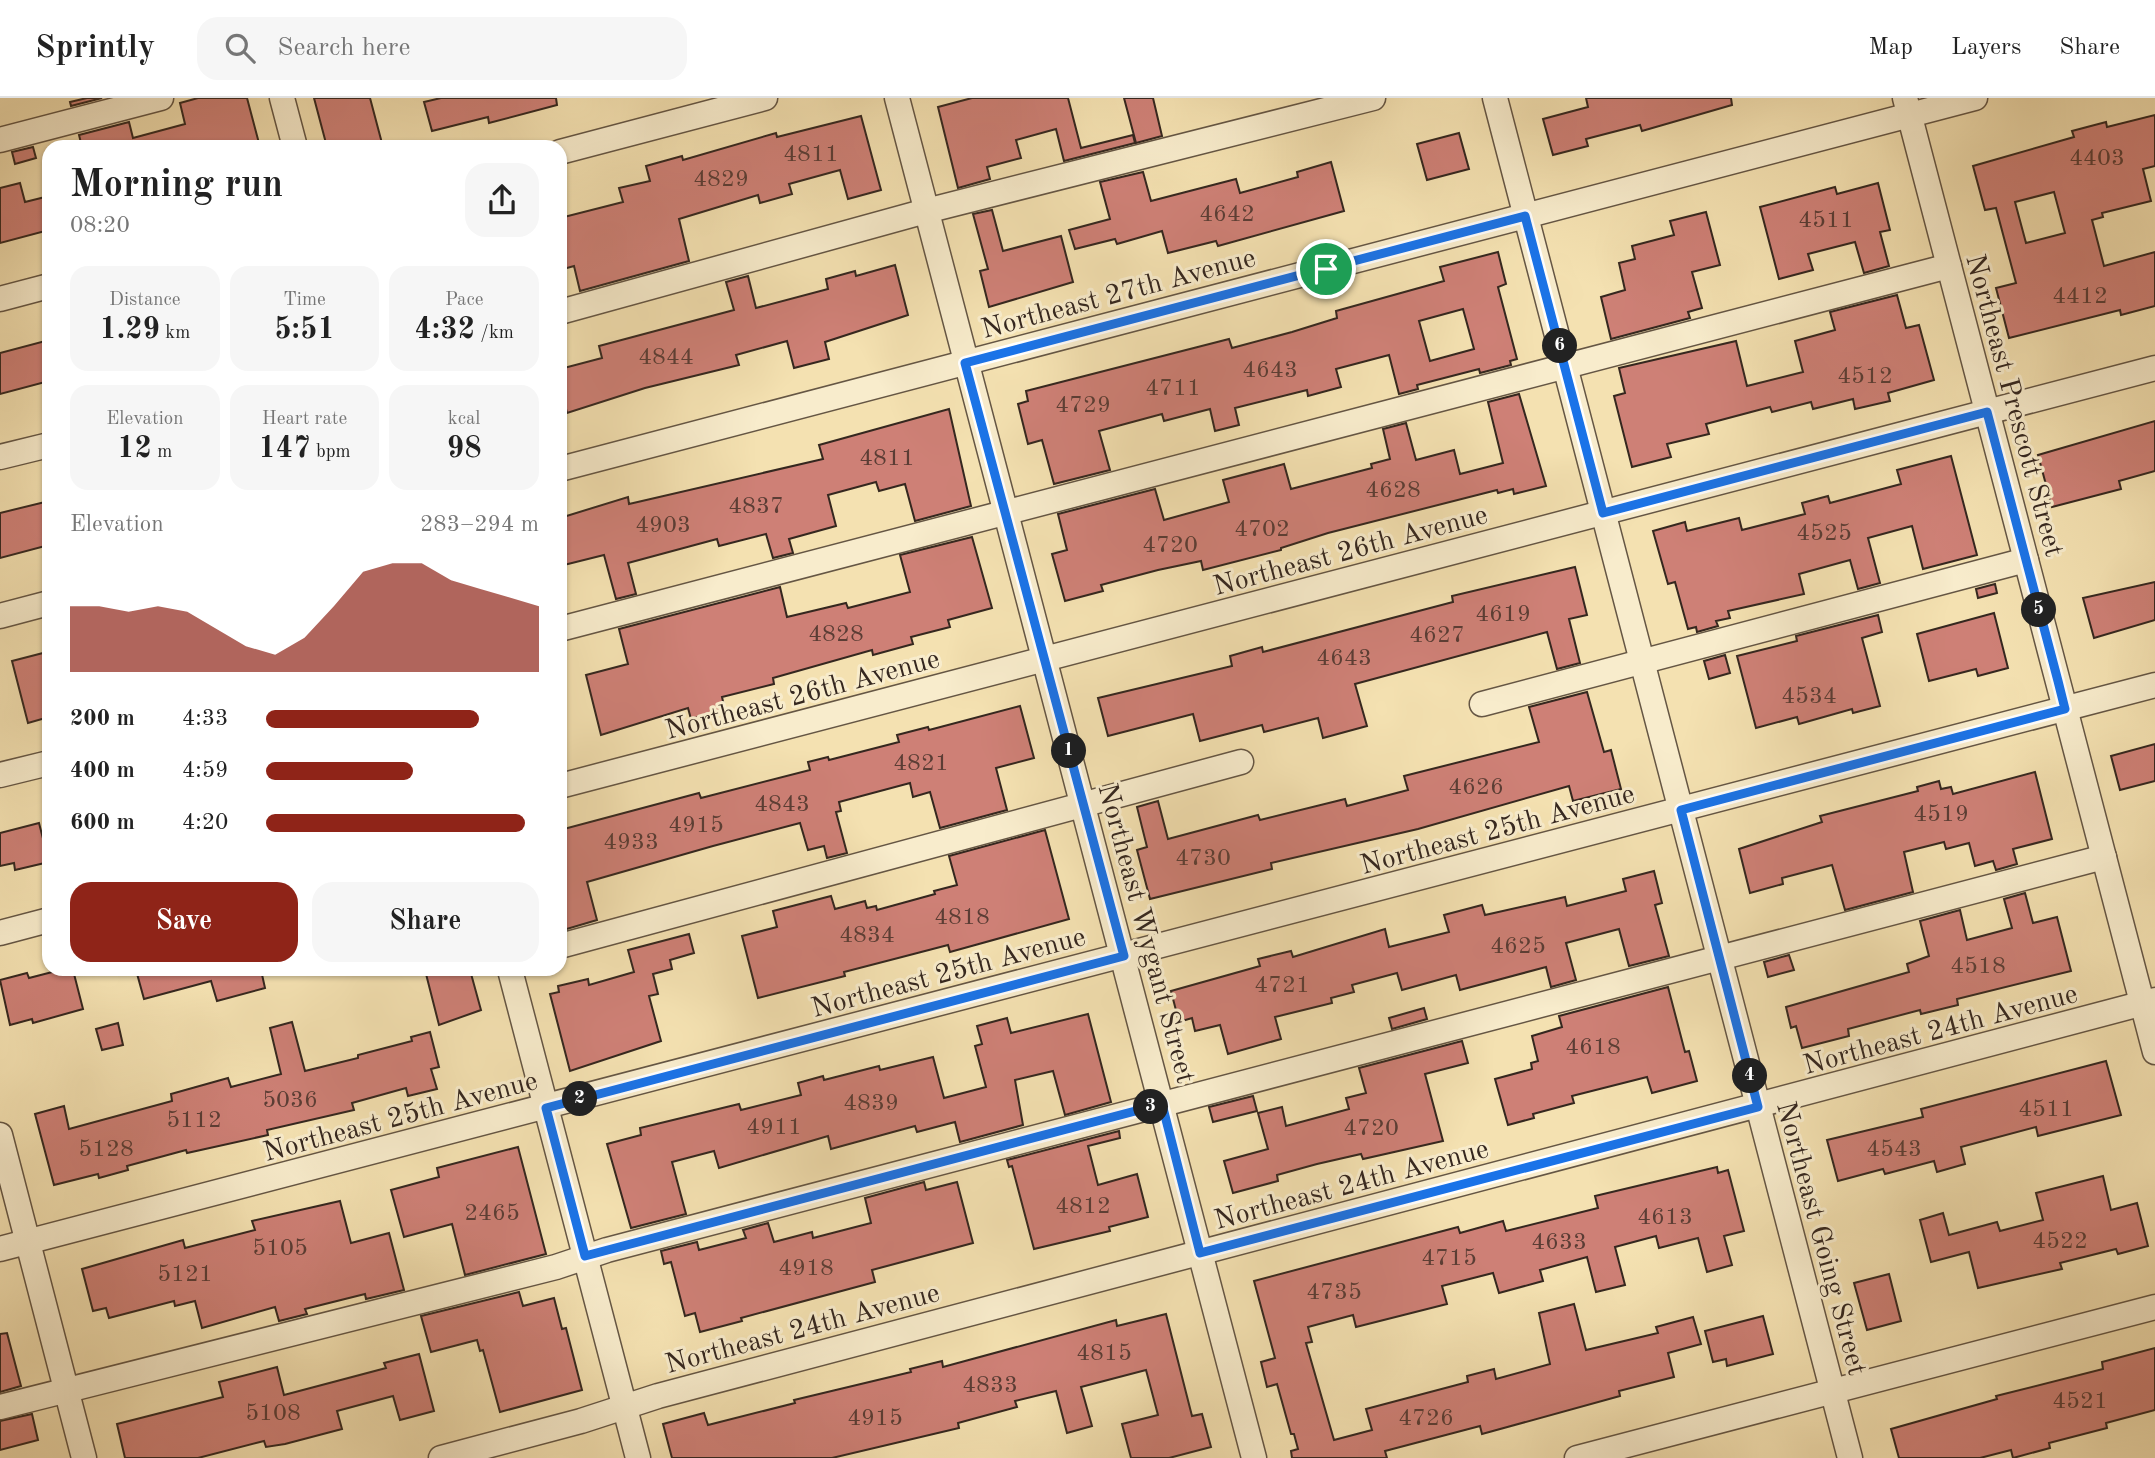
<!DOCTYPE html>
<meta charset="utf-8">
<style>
:root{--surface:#fff;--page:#f6f6f6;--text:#222;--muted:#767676;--line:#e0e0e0;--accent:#8f2418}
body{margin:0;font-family:"Old Standard TT",serif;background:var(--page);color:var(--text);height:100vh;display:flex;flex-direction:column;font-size:26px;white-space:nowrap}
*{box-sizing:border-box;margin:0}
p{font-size:23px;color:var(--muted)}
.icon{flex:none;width:38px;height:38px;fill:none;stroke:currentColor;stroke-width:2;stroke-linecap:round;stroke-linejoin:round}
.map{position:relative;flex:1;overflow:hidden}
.details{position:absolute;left:42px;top:42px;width:525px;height:836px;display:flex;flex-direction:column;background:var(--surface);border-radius:21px;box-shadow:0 2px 5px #0004}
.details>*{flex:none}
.pin{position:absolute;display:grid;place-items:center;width:60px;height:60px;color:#fff;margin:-30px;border:4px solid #fff;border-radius:50%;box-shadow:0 2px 7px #0007}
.km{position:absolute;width:35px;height:35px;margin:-18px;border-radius:50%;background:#222;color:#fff;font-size:19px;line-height:35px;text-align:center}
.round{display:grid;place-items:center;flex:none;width:74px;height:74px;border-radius:21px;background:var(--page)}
.overview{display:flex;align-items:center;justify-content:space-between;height:119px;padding:0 28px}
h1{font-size:38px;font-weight:700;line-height:52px}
.metrics{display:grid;grid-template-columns:repeat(3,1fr);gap:10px;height:119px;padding:7px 28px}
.metrics div{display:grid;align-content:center;border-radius:18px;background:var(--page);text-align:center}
.metrics b{font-size:30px;font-weight:700}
.metrics small{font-size:19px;font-weight:400}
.metrics p{font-size:19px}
.chart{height:196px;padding:14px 28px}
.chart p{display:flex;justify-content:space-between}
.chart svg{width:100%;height:126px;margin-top:7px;fill:var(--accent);opacity:.7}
.cta{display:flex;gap:14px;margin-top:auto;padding:14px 28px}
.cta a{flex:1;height:80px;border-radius:21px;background:var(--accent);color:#fff;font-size:28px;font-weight:700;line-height:80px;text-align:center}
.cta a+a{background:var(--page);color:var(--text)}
ul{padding:0 28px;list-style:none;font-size:23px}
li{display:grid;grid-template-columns:112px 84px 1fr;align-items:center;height:52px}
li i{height:18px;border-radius:9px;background:var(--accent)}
header{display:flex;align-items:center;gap:42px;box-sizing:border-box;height:98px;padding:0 35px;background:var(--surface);border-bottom:2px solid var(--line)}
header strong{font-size:33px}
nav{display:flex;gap:38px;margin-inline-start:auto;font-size:24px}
.search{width:490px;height:63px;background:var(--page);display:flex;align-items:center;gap:18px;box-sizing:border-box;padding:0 24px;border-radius:21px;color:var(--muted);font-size:26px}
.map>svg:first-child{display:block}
</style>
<header>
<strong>Sprintly</strong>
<div class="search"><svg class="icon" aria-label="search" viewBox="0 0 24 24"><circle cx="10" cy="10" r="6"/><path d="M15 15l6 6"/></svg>Search here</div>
<nav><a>Map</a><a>Layers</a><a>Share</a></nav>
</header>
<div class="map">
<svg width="2155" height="1360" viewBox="0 0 2155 1360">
<rect width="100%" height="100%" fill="#f4e1b1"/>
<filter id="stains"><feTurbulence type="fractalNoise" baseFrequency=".00286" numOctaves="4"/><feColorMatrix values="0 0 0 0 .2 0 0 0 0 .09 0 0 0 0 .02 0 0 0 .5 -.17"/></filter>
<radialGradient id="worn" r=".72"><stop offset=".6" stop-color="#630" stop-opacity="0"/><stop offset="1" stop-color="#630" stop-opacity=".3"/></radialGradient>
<g fill="#ce8076" stroke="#35271f" stroke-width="2" fill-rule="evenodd">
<path d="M87,0h15l-31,8 -1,-4z"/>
<path d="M198,0h49l13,49h-178l-3,-12 50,-13 4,16 52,-14 -5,-21z"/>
<path d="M314,0h56l13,49h-56z"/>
<path d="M441,0h115l1,7 -68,18 -1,-6 -56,14 -8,-29z"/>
<path d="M972,0h96l13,50 52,-13 2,8 -71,18 -8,-32 -40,11 5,18 -34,9 3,12 -32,9 -20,-81z"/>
<path d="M1124,0h29l9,38 -26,7z"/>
<path d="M1586,0h145l1,7 -90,26 -2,-6 -54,14 2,7 -35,9 -10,-36 45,-12z"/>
<path d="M2155,17v51l-12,3 8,32 -49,12 1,4 -11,3 12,46 51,-14v54l-34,9 -1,-5 -111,28 -13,-50 20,-5 -20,-75 -11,2 -12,-44 101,-29 -2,-6 34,-9 1,5zM2054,94l11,41 -39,10 -11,-41z"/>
<path d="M861,18l20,74 -33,9 -8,-29 -51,14 3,10 -32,9 -2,-8 -79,24 10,42 -109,30 -6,-25 -14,4v-52l63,-16 -4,-14 31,-7 -4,-15 36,-10 1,4 93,-27 1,4z"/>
<path d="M1459,35l10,36 -42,11 -10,-36z"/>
<path d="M33,49l3,11 -21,6 -3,-12z"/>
<path d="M1331,64l13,49 -126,35 -2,-5 -48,12 -6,-22 -45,13 -2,-5 -40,10 -6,-19 41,-11 -10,-37 43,-10 8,29 85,-22 4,14 58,-16 -1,-5z"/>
<path d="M20,85l5,19 24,-6v34l-49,13v-55z"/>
<path d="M1878,85l12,47 -10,2 9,34 -25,7 -9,-31 -47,12 5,16 -34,9 -19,-72 75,-20 2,7z"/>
<path d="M992,112l11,41 58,-15 12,46 -84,25 -9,-36 8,-2 -15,-55z"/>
<path d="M1706,114l14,53 -28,7 10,36 -14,4 2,6 -79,21 -10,-42 24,-7 -6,-27 16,-4 -3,-13 42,-11 -4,-14z"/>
<path d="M1498,154l8,32 -8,3 19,72 -7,2 1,4 -31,8 -1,-4 -62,16 1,4 -19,5 -10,-39 -53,14 5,18 -33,9 -1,-6 -72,18 4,17 -24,6 -5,-22 -46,12 -2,-7 -63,17 11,39 -56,14 -12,-44 -14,4 -10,-40 10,-3 -2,-10 203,-52 3,9 60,-16 45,-14 -1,-7 108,-30 -4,-14zM1463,211l11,40 -44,12 -11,-40z"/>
<path d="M895,167l13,50 -83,27 4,17 -35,9 -7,-27 -51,14 3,10 -94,23 -78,25 -7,-29v-15l42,-11 -3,-12 135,-36 -8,-28 22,-6 8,32 72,-19 -2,-10 29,-8 1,5z"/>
<path d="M1897,197l9,33 13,-3 15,55 -46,13 2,8 -35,8 -2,-10 -40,10 -2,-7 -39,10 -2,-5 -64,17 3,10 -42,10 4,13 -39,10 -18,-71 11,-3 -6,-25 117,-27 11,45 56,-14 -8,-31 40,-11 -5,-18z"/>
<path d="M49,242v41l-49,13v-41z"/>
<path d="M1519,296l27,92 -32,8 -1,-5 -15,4 -1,-3 -169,43 -47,15v2l-78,20 -2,-9 -43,9 -57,15 2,6 -38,10 -13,-47 15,-4 -9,-36 97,-25 9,31 65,-18 -6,-22 61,-16 7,25 81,-21 -1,-4 19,-5 -7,-30 23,-6 10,37 38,-10 6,24 43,-11 -15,-61z"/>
<path d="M949,311l22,97 -56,15 -10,-37 -26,7 -3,-9 -48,13 8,31 -47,13 4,14 -20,5 -7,-24 -47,12 -2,-7 -89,24 8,31 -20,5 -12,-44 -44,11v-48l68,-21 1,7 194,-45 -4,-14z"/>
<path d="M2155,323v50l-36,10 2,8 -69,18 -14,-52z"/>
<path d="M1951,358l26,99 -54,14 -11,-43 -44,12 12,45 -22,6 -8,-29 -51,14 5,20 -76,17 2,7 -14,3 2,5 -21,6 -1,-5 -8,2 -13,-47 -7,2 -15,-53 32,-9 2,9 52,-13 3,12 63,-16 -3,-11 26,-7 2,7 71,-19 -4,-14z"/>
<path d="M49,403v44l-49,13v-45z"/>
<path d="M972,439l20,71 -44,12 2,7 -39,10 2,7 -40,11 -1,-5 -99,28 1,6 -52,13 3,13 -34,9 -3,-11 -87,27 -15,-60 42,-11 -9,-35 161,-42 7,30 59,-14 2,5 62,-16 -10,-37z"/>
<path d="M1575,469l12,48 -18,4 11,44 -23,6 -10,-37 -192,52 12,42 -44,12 -5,-20 -54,14 -2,-7 -62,16 -7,-27 -85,22 -10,-38 134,-32 -2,-10 32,-9 1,5 190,-50 -1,-6z"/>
<path d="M2155,484v38l-61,18 -11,-40z"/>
<path d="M1995,486l2,9 -19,5 -2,-9z"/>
<path d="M1994,515l14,55 -30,8 -2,-7 -47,12 -12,-47z"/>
<path d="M1878,517l4,17 -20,6 18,68 -27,7 -1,-4 -53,15 -2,-7 -41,11 -19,-72 60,-15 -1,-5z"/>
<path d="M43,555l6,23v41l-21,6 -16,-62z"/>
<path d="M1725,557l5,18 -21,6 -5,-18z"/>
<path d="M1587,594l17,60 7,-2 10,39 -48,12 -4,-15 -151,43 -147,34 1,6 -122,30 -13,-49 10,-3 -10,-40 21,-6 10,38 90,-24 2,5 85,-21 2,7 61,-16 -4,-14 135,-34 -10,-35z"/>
<path d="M1020,608l14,52 -38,10 11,42 -67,18 -10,-36 -17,5 -3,-14 -71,19 2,9 -5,1 11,41 -20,5 -3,-12 -16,4 -8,-27 -87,23 -126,36 10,38 -37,11v-101l139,-37 2,5 109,-28 -2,-8 20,-5 1,3 70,-18 -2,-7 31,-8 1,3z"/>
<path d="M2155,646v37l-35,9 -9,-34z"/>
<path d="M2035,674l17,67 -39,10 4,15 -21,6 -3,-9 -18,5 -6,-23 -23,6 -2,-7 -40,10 9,40 -68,18 -13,-45 -50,13 1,6 -33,9 -11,-44 83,-27 -2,-6 98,-25 -1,-4 22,-6 2,8 10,-2 2,7z"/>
<path d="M39,725l10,39 -34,8 -1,-7 -14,3v-33z"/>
<path d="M1045,732l24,89 -119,33 -2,-7 -46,12 -58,15 1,4 -87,22 -16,-62 35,-9 -4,-16 58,-15 4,13 30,-8 2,7 9,-2 1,4 58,-16 -1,-3 23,-6 -8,-29z"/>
<path d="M1654,773l8,32 -7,2 14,51 -40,10 -10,-37 -53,14 10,37 -25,7 -5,-20 -86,23 -4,-15 -54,15 -5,-17 -45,12 2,7 -23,6 1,5 -57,14 6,22 -53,15 -8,-29 -25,6 -3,-13 -13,4 -8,-31 89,-25 -2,-7 33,-8 2,6 92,-28 4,18 60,-15 -5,-17 38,-10 3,10 80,-18 2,9 59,-15 -3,-12z"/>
<path d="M2025,795l8,30 24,-6 14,54 -114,28 1,6 -37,9 -1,-4 -72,19 1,7 -47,12 -6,-22 -5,2 -5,-21 123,-35 -2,-8 22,-8 -9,-35 40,-11 7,30 45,-12 -8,-29z"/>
<path d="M689,836l5,19 -24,7 2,9 -19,5 5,20 -9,2 12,45 -91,30 -20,-77 9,-2 -1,-6 30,-7 1,6 45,-13 -6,-22z"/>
<path d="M1789,857l5,15 -26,7 -4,-15z"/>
<path d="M60,872h13l10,39 -50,14 -1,-4 -22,6 -10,-45 27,-7 2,5z"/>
<path d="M136,872h125l4,18 -48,13 -6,-20 -67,18z"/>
<path d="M425,872h45l11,40 -42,15z"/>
<path d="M1668,889l17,65 4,-1 8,30 -45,12 -5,-16 -75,19 2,7 -41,11 1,4 -26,7 -13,-46 37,-10 -1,-6 7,-2 -6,-25 30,-9 -3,-11z"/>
<path d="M1424,910l3,11 -35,10 -3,-11z"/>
<path d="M1088,916l23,88 -46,13 -12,-44 -38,9 8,45 -63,17 -5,-20 -38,10 -2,-6 -84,23 -3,-13 -109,32 -5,-17 -42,11 14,52 -55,14 -24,-84 34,-9 -1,-7 99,-24 2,6 60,-15 -3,-12 25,-7 1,4 55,-14 1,4 53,-13 11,41 42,-11 -11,-41 7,-2 -5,-18 30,-8 4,15z"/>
<path d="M292,924l13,49 53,-13v-3l54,-14 -1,-4 19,-5 9,35 -8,2 6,20 -29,7 -2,-8 -54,15 2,7 -87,20 1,5 -81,18 -1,-3 -59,16 1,4 -29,8 -1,-4 -44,11 -19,-71 29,-8 5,23 103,-28 -1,-7 57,-16 3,9 50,-13 -11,-46z"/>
<path d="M118,925l5,22 -21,5 -6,-21z"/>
<path d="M1462,943l6,22 -43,11 18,67 -80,18 -2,-5 -44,10 -40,11 1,6 -45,12 -9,-32 44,-12 -10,-36 24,-6 4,19 63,-17 -3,-11 20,-5 -7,-25z"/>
<path d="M2106,963l15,54 -83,21 -2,-9 -75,20 4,17 -28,8 -3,-11 -49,13 -2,-5 -45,12 -11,-41 96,-23 -2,-8z"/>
<path d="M1253,998l4,15 -44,11 -4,-15z"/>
<path d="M1119,1033l1,7 -32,8 10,39 39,-11 11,43 -39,10 1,4 -76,18 -22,-83 -3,1 -2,-7z"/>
<path d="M518,1049l28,107 -81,21 -13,-51 -48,13 -13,-47 48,-13 -2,-9z"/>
<path d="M1717,1069l1,6 10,-3 16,61 -20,5 8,29 -25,7 -9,-34 -39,10 -3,-12 -41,11 10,38 -29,7 -9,-35 -47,13 3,11 -44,12 -6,-20 -51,13 5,18 -91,23 -3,-12 -45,12 4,15 -6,1 28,97 38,-10 -6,-21 102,-27 -1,-6 27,-7 2,10 54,-15 -11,-51 35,-9 12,46 72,-17 -2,-6 37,-10 8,27 -33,9 6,24 -55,14 1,5 -138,38 -2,-8 -95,25 2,7h-95l-1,-7 7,-2 -4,-15h-3l-14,-50 -10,3 -6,-25 14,-4 -21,-77 204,-54 2,6 43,-12 3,10 92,-23 -3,-12z"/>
<path d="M2103,1078l8,34 26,-7 11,43 -30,8 -2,-5 -56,14 2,6 -84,19 -9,-36 -38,10 -11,-42 23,-7 6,22 48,-13 3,9 43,-11 -7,-27z"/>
<path d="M924,1084l2,8 31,-8 16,61 -101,27 3,12 -134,36 1,3 -42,11 -5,-19 -10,3 -14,-54 -7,2 -3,-13 36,-9 2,8 47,-12 -3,-8 25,-7 6,19 38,-10 1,6 58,-15 -6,-25z"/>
<path d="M340,1103l11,42 38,-10 15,57 -38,9 -1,-5 -60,15 2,5 -28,7 -4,-14 -73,21 -7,-27 -20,5 -1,-5 -65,17 -3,-10 -13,3 -11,-42 101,-29 2,8 70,-18 -3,-9z"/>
<path d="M1889,1176l12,47 -34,9 -13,-47z"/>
<path d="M519,1194l4,14 31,-8 8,31 4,-1 16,62 -82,22 -17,-62 -3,1 -3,-11 -46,12 -10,-36z"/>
<path d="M1166,1216l26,102 10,-2 9,33 -42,11h-38l-9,-34 36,-9 -12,-45 -65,17 11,39 -25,7 -11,-42 -41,10 2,6 -59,16 1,5 -127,30h-160l-9,-34 41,-11 4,12 87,-22 -1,-3 117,-28 -1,-3 32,-8 1,6 173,-47 1,6z"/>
<path d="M1763,1218l10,38 -46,12 -1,-7 -13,3 -8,-31z"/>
<path d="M7,1235l14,53 -21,6v-58z"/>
<path d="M2155,1250v62l-49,13 1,5 -58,15 1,5 -37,10 -2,-8 -31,8h-81l-8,-29 106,-30 -1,-3 107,-27 -1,-7z"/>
<path d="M419,1256l15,57 -34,9 -7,-24 -56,15 5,18 -57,15 -19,3 -2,-6 -66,17h-73l-8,-34 106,-27 -4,-15 58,-15 7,28 102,-27 -2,-5z"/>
<path d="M32,1316l6,26 -38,10v-29z"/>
</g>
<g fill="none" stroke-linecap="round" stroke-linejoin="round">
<g stroke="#655644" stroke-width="27">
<g id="minor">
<path d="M282,0l13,49"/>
<path d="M897,0l357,1360"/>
<path d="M1495,0l355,1360"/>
<path d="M1905,0l250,954"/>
<path d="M0,42l161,-42"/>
<path d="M560,54l205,-54"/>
<path d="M0,201l49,-13"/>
<path d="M560,214l366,-101 447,-113"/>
<path d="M0,359l49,-12"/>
<path d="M560,371l1415,-371"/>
<path d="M0,518l49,-13"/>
<path d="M560,531l1389,-363"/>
<path d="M1482,606l544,-144"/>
<path d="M0,677l49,-12"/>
<path d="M560,688l1595,-418"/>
<path d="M0,835l49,-13"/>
<path d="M560,848l681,-184"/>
<path d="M510,872l128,488"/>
<path d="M0,1037l84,323"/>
<path d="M0,1151l2155,-564"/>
<path d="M0,1309l556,-140 51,-17 1497,-393"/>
<path d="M441,1360l140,-37 77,-25 1497,-396"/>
<path d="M1577,1360l578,-151"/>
</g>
</g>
<use href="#minor" stroke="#f8eccc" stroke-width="24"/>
</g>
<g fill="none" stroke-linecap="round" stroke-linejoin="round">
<g stroke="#fff" stroke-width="14">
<path id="route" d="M1525,118l78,297 384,-101 71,269 7,28 -384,101 77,297 -558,146 -38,-149 -577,152 -39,-148 578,-152 -159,-593z"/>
</g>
<use href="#route" stroke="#1a73e8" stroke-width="9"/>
</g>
<g text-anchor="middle" stroke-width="6" stroke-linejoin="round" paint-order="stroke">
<g font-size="24" fill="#5b3d35">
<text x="811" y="63">4811</text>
<text x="2097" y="67">4403</text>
<text x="721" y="88">4829</text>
<text x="1227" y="123">4642</text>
<text x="1826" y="129">4511</text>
<text x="2080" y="205">4412</text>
<text x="666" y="266">4844</text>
<text x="1270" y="279">4643</text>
<text x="1865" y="285">4512</text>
<text x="1173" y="297">4711</text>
<text x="1083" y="314">4729</text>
<text x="887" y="367">4811</text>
<text x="1393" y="399">4628</text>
<text x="756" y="415">4837</text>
<text x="663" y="434">4903</text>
<text x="1262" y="438">4702</text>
<text x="1824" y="442">4525</text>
<text x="1170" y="454">4720</text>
<text x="1503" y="523">4619</text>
<text x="836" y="543">4828</text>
<text x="1437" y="544">4627</text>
<text x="1344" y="567">4643</text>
<text x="1809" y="605">4534</text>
<text x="921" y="672">4821</text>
<text x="1476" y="696">4626</text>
<text x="782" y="713">4843</text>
<text x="1941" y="723">4519</text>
<text x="696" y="734">4915</text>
<text x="631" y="751">4933</text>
<text x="1203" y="767">4730</text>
<text x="962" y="826">4818</text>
<text x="867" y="844">4834</text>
<text x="1518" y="855">4625</text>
<text x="1978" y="875">4518</text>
<text x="1282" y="894">4721</text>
<text x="1593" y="956">4618</text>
<text x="290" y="1009">5036</text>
<text x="871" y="1012">4839</text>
<text x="2046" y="1018">4511</text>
<text x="194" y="1029">5112</text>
<text x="774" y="1036">4911</text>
<text x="1371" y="1037">4720</text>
<text x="106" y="1058">5128</text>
<text x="1894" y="1058">4543</text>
<text x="1083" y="1115">4812</text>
<text x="492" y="1122">2465</text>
<text x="1665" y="1126">4613</text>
<text x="2060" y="1150">4522</text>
<text x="1559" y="1151">4633</text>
<text x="280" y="1157">5105</text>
<text x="1449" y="1167">4715</text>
<text x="806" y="1177">4918</text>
<text x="185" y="1183">5121</text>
<text x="1334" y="1201">4735</text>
<text x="1104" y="1262">4815</text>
<text x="990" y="1294">4833</text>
<text x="2080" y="1310">4521</text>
<text x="273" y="1322">5108</text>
<text x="875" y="1327">4915</text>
<text x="1426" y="1327">4726</text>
</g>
<g font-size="28" fill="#35271f" stroke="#f8eccc">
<text transform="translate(1118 194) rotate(-15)" y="10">Northeast 27th Avenue</text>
<text transform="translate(2016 307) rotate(75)" y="10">Northeast Prescott Street</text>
<text transform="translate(1350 451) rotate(-15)" y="10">Northeast 26th Avenue</text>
<text transform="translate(802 595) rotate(-15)" y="10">Northeast 26th Avenue</text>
<text transform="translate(1497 730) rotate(-15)" y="10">Northeast 25th Avenue</text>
<text transform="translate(1148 835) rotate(75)" y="10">Northeast Wygant Street</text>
<text transform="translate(948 873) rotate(-15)" y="10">Northeast 25th Avenue</text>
<text transform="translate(1940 930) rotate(-15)" y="10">Northeast 24th Avenue</text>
<text transform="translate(400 1017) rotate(-15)" y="10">Northeast 25th Avenue</text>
<text transform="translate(1351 1085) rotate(-15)" y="10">Northeast 24th Avenue</text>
<text transform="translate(1823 1140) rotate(75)" y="10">Northeast Going Street</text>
<text transform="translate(802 1229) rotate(-15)" y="10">Northeast 24th Avenue</text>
</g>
</g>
<rect width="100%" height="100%" filter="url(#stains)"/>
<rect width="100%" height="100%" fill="url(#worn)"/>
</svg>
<div class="pin" style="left:1326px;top:171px;background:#1e9e55"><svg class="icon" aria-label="arrive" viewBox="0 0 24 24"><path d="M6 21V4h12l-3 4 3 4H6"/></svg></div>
<b class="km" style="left:1069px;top:653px">1</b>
<b class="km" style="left:580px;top:1001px">2</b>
<b class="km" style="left:1151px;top:1009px">3</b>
<b class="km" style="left:1750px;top:978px">4</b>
<b class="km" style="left:2039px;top:512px">5</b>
<b class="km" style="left:1560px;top:248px">6</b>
<section class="details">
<div class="overview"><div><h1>Morning run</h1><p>08:20</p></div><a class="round"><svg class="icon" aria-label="share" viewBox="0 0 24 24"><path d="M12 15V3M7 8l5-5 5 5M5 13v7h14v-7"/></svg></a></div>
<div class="metrics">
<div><p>Distance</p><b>1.29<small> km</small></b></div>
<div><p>Time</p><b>5:51</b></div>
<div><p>Pace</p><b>4:32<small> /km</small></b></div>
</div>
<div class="metrics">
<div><p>Elevation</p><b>12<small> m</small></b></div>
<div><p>Heart rate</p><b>147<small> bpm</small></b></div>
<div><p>kcal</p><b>98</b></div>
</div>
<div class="chart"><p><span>Elevation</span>283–294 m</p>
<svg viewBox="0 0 160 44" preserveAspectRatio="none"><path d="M0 44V21L10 21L20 23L30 21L40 23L50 29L60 35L70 38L80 32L90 21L100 9L110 6L120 6L130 12L140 15L150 18L160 21V44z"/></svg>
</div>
<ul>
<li><b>200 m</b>4:33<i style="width:78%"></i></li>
<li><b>400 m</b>4:59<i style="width:54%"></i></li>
<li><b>600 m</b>4:20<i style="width:95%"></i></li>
</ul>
<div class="cta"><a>Save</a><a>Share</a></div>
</section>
</div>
